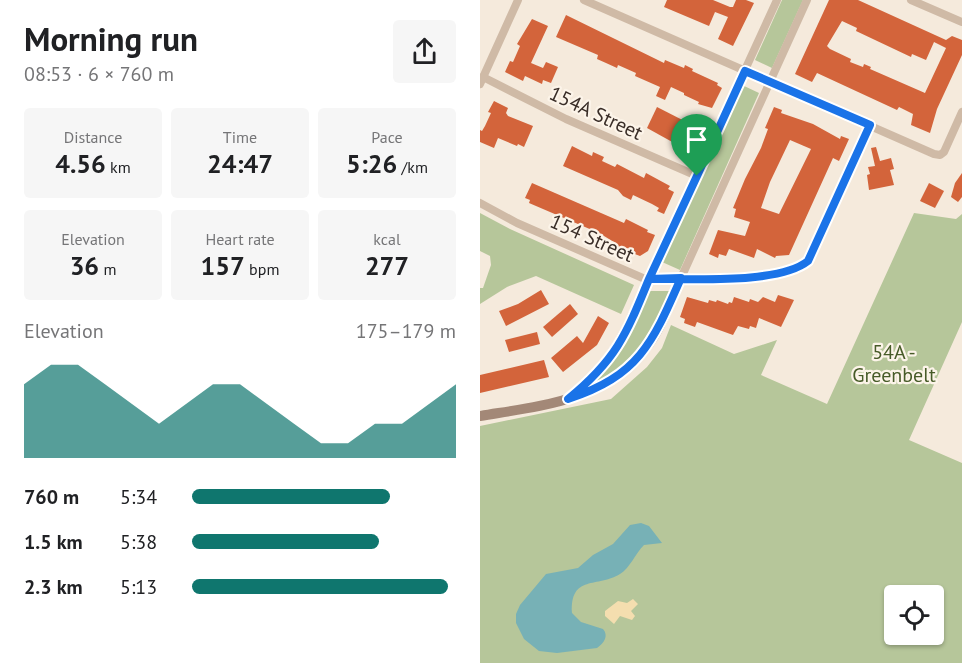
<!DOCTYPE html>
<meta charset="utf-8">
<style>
:root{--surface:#fff;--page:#f6f6f6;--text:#202124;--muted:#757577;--accent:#0f766e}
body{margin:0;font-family:"PT Sans",sans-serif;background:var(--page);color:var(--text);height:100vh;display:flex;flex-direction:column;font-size:22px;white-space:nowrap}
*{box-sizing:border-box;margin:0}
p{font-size:20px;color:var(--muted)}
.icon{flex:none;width:33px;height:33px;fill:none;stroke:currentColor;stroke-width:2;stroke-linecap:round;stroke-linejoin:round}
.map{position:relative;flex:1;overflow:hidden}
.sheet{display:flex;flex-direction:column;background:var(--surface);width:480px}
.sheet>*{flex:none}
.controls{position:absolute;left:404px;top:585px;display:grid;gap:12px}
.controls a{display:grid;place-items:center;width:60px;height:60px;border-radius:6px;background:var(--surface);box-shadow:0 2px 4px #0004;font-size:30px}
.pin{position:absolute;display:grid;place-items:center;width:51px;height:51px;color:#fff;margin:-62px -26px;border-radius:50% 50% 50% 0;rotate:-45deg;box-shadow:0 0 6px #0007}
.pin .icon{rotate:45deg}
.round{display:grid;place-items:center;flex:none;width:63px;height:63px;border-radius:6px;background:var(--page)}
.overview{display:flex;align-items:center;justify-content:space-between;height:102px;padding:0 24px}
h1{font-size:33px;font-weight:700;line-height:45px}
.stats{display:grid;grid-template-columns:repeat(3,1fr);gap:9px;height:102px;padding:6px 24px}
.stats div{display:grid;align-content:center;border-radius:6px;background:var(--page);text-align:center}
.stats b{font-size:26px;font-weight:700}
.stats small{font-size:16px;font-weight:400}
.stats p{font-size:16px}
.chart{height:168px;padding:12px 24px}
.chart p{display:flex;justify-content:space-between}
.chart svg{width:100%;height:108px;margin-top:6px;fill:var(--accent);opacity:.7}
ul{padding:0 24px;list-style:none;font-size:20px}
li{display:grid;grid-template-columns:96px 72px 1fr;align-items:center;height:45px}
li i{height:15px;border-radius:8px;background:var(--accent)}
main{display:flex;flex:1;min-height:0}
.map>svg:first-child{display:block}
</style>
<main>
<section class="sheet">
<div class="overview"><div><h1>Morning run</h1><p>08:53 · 6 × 760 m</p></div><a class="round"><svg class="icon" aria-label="share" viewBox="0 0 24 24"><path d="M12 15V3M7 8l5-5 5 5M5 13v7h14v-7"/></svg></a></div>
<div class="stats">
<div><p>Distance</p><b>4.56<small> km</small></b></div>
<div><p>Time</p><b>24:47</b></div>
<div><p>Pace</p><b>5:26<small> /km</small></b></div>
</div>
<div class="stats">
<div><p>Elevation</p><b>36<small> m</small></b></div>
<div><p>Heart rate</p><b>157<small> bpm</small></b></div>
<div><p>kcal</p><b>277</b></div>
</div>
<div class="chart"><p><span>Elevation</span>175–179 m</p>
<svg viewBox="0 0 160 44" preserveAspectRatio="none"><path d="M0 44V14L10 6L20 6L30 14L40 22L50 30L60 22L70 14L80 14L90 22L100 30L110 38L120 38L130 30L140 30L150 22L160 14V44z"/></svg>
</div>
<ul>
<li><b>760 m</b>5:34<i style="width:75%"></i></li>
<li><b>1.5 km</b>5:38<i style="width:71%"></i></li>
<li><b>2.3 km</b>5:13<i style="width:97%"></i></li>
</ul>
</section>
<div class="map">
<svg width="482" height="663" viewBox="0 0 482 663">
<rect width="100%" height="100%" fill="#f5eadc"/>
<g fill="#b6c69a" fill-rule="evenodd">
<path d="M302,0h21l-31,68 -17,-8z"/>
<path d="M262,85l17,8 -79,177 -18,-8z"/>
<path d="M0,213l30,16 124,56 -13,29 -85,-38 -29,11 -27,17v-16h3l8,-23 -1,-9 -10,-5z"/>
<path d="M434,213l42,6 6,-5v108l-53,118 53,23v200h-482v-237l131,-27 36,-32 15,-19 9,-23 63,29 43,-14 -16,35 66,29zM414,596h39v38h-39z"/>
<path d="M168,291h23c-14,31 -28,66 -57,85 -8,5 -17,8 -26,12 32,-29 43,-59 60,-97z"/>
</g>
<path fill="#f4deaf" d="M153,599l5,5 -7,7 4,5 -3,4 -12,-4 -6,8 -9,-8v-5l13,-10 9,2z"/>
<path fill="#77b1b6" d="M161,523l8,3 13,17 -18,2c-9,9 -14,23 -24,29 -22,14 -50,0 -48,39l9,9 22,7c6,7 1,14 -6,19l-40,5 -18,-2 -15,-12 -8,-16v-9l4,-9 26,-31 32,-6 15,-13 20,-11 17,-19z"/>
<g fill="#d3643b" fill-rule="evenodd">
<path d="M187,0h46l17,7h3l3,-7h10l8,3 -21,43 -15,-7 10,-22 -13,-5 -6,14 -45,-19z"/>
<path d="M349,0h29l88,40 6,-4 10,4v15l-25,54 -7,24 -19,-8 2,-11 -14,-7 -2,3 -80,-37 -5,9 -17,-8zM362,21l15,7 -1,3 55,26 1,-3 14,6 8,-18 12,6 -21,45 -55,-24 1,-2 -7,-3 -1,3 -13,-5 1,-3 -21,-10 -3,-3z"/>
<path d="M86,15l98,48 1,-3 19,8 1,-3 8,4 -1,2 26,12 -1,2 5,3 -10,20 -14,-4 1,-2 -15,-7v-2l-13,-6 -6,13 -9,-4 4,-9 -25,-11 1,-3 -18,-8 -1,3 -11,-5 -9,-4 1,-4 -42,-18z"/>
<path d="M52,19l16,7 -17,37 12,5 3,-6 12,5 -7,16 -8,-3 -1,4 -17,-8 -2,5 -18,-9 5,-11 3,1 7,-16 -3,-2z"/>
<path d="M14,101l14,7 -2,5 2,3 25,10 -9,21 -6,-3 -1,2 -19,-8 -4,10 -14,-6v-12l2,1 3,-5 6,-13 -3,-1z"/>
<path d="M177,107l47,24 -10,23 -47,-26z"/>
<path d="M294,107l8,3 -1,3 32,11 27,15 1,-3 8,3 -10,22 -6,-3 -44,97 -13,1 -1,2 -18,-9 -3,9 -25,-9 -3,7 -7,-2 -1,4 -9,-4 9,-24 27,6 5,-14 -16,-5 2,-8 -3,-1 12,-29 16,-31 7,-19 -3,-1zM310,140l21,9 -32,65 -18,-6 9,-26z"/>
<path d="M92,146l20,10 1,-4 11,5 -2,4 13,6 2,-3 27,14 2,-5 24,13 -2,3 6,3 -10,22 -7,-3 2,-3 -7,-4 -19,-9 -2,5 -8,-4 -5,-6 -55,-24z"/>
<path d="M396,147l4,14 11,-3 3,11 -4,1 4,15 -25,5 -2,-15 3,-1 -2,-7 7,-1 -4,-18z"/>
<path d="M482,173v24l-4,5 -7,-5 4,-14z"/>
<path d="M52,183l92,40 2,-4 22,11 -1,2 8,3 -7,16 -8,5 -21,-8 -7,-3 2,-3 -15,-9 -70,-30 1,-3 -5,-2z"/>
<path d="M449,183l15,8 -9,17 -15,-7z"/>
<path d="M61,290l8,14 -43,22 -7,-15 19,-7z"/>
<path d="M298,295l16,5 -13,27 -22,-9 -3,10 -6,-2 -1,3 -11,-3 -5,9 -36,-13 -2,5 -11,-4 1,-4 -5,-2 7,-20 21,6 1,-3 7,2 1,-2 11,4 1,-2 3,1 2,-6 15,5 1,-3 8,3 5,-5 12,5z"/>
<path d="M90,304l8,10 -26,23 -9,-10z"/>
<path d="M118,316l11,7 -12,22 -34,27 -12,-14 26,-22 6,7z"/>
<path d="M57,332l3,12 -31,8 -4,-12z"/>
<path d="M64,360l5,17 -69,16v-18z"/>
</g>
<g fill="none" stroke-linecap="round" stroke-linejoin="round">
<g stroke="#cfbaa6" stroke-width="8">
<path d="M104,0l350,154 6,1 4,-3 18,-40"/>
<path d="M431,0l51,22"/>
<path d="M3,77l83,42 131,57"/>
<path d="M0,84l38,-84"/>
<path d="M0,203l37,20 128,56 120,-3 34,-8 13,-14 58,-129"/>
<path d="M201,278l126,-278"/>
<path d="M169,279l128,-279"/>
</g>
<g stroke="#a38877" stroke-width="10">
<path d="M92,395c44,-36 56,-66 77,-116"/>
<path d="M0,416c60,-10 126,-15 166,-68 16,-20 24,-47 35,-70"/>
</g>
</g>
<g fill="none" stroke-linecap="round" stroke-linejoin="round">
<g stroke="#fff" stroke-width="12">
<path id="route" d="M217,176l-48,103 32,-1c-28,64 -42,98 -113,121 48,-39 58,-64 81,-120 40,-1 129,6 159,-18l62,-136 -125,-54 -48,105"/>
</g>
<use href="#route" stroke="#1a73e8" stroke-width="8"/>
</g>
<g text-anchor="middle" stroke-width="4.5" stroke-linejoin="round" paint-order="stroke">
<g font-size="20" fill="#3a2e28" stroke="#fcf4e9">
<text transform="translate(116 113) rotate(25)" y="7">154A Street</text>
<text transform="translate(112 238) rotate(24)" y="7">154 Street</text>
</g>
<g font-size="20" fill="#475b28" stroke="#fcf4e9">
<text x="414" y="359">54A -<tspan x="414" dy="23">Greenbelt</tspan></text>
</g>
</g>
</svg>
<div class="controls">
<a><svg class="icon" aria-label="locate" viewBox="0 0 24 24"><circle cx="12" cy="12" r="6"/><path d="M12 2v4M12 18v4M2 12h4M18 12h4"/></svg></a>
</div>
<div class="pin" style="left:217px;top:176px;background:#1e9e55"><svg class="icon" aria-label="arrive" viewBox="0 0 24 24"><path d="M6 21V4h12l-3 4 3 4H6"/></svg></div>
</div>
</main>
